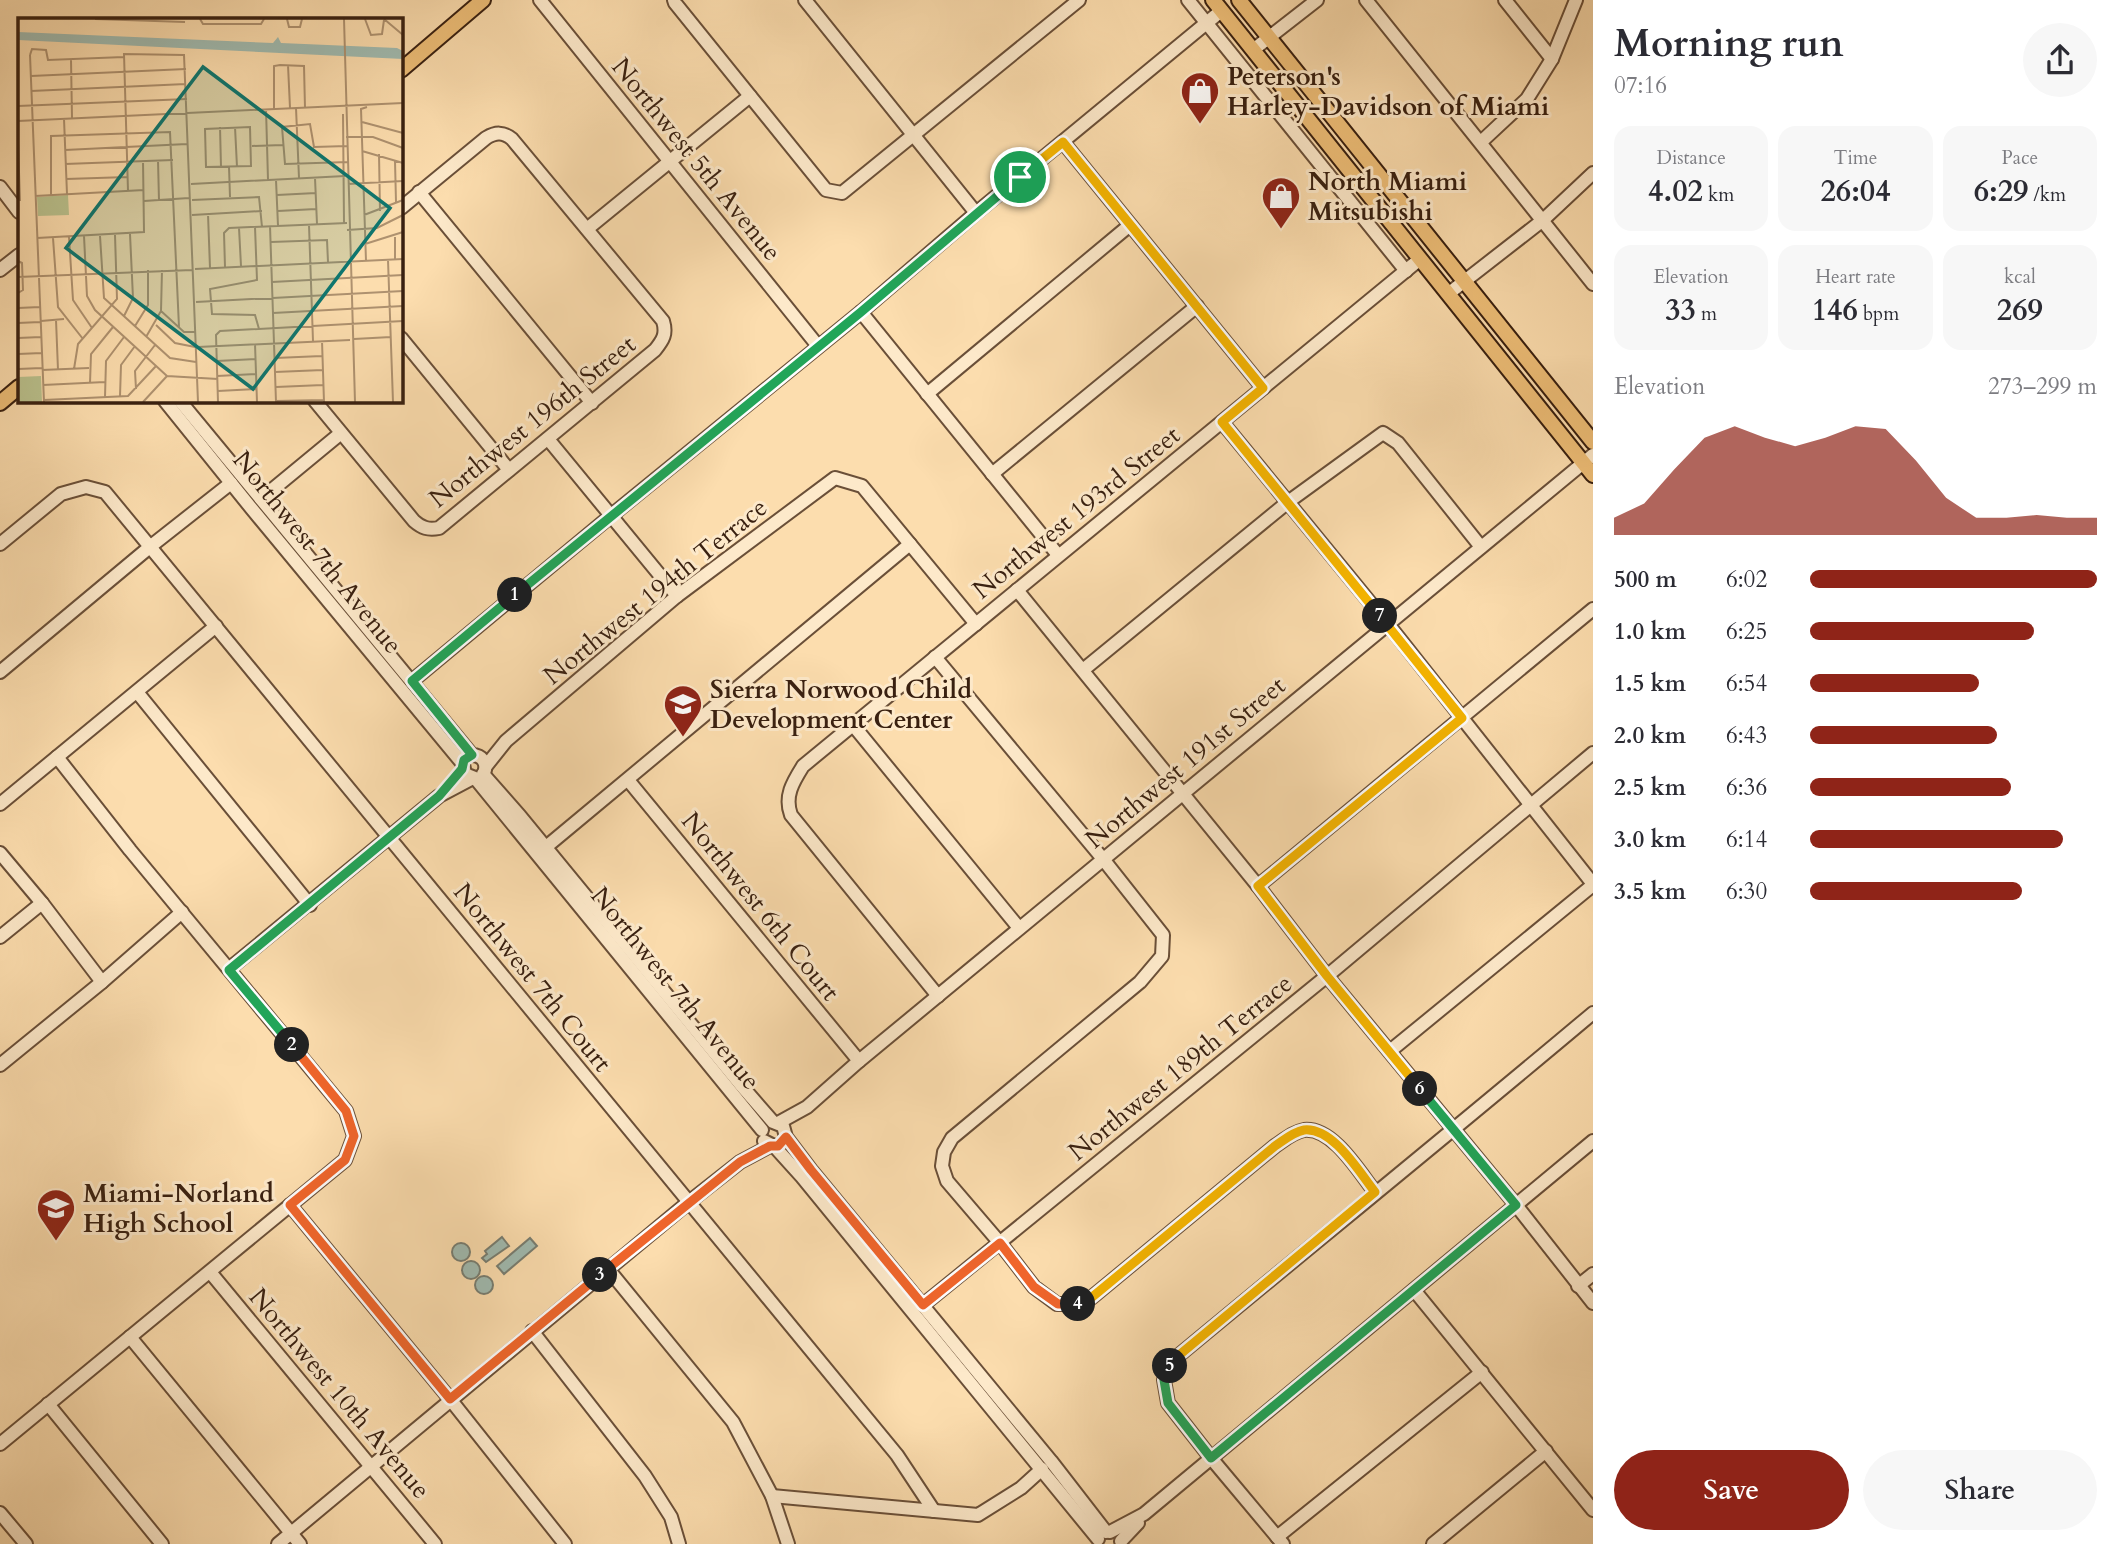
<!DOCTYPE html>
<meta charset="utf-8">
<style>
:root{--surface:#fff;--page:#f7f7f7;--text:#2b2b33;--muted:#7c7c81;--accent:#8f2418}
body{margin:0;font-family:Cardo,serif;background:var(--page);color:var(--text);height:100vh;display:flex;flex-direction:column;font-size:26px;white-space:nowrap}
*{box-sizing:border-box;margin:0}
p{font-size:23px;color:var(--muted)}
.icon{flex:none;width:38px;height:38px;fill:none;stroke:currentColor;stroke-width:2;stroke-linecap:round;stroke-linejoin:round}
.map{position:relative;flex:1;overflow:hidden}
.drawer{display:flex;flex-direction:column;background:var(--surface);width:525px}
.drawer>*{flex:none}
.pin{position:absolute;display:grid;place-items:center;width:60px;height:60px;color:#fff;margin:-30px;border:4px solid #fff;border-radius:50%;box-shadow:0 2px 7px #0007}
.km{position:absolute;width:35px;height:35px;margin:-18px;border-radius:50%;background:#222;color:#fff;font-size:19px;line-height:35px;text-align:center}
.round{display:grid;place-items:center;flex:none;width:74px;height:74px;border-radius:37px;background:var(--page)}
.headline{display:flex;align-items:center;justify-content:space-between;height:119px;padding:0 21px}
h1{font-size:38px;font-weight:700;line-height:52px}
.metrics{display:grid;grid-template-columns:repeat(3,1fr);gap:10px;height:119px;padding:7px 21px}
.metrics div{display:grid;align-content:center;border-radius:18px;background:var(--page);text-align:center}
.metrics b{font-size:30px;font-weight:700}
.metrics small{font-size:19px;font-weight:400}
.metrics p{font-size:19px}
.chart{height:196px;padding:14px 21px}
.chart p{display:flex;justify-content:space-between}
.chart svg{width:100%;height:126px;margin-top:7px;fill:var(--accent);opacity:.7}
.action{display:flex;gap:14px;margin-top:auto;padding:14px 21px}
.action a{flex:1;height:80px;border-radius:42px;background:var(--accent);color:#fff;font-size:28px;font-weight:700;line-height:80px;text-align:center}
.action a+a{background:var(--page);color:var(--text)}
ul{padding:0 21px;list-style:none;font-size:23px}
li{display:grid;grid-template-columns:112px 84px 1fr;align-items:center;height:52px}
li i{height:18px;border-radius:9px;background:var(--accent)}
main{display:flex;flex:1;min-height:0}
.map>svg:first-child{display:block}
</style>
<main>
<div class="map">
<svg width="1593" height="1544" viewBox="0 0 1593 1544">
<rect width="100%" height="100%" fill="#fcddae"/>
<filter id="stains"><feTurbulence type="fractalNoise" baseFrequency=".00286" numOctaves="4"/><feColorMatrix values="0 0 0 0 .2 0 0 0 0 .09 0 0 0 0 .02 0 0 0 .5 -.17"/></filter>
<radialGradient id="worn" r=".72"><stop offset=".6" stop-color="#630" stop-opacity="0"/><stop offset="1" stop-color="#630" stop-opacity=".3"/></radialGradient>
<g fill="#a0bbb1" stroke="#777d71" stroke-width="2">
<path d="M502,1237l7,9 -23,16 -4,-4 5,-4 -2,-3z"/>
<path d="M530,1238l7,8 -33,28 -7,-8z"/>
<circle cx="461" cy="1252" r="9"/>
<circle cx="471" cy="1270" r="9"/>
<circle cx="484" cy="1285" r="9"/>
</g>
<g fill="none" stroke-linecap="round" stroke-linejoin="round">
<g stroke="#6a4f38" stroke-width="16">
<g id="minor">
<path d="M540,0l278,346"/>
<path d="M674,0l1,3 151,187 16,3 237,-193"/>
<path d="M805,0l171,213"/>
<path d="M1188,0l218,271"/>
<path d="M1366,0l227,284"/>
<path d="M1505,0l47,59"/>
<path d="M1253,50l64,-50"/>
<path d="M1063,142l200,246"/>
<path d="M1481,142l46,-43 25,-40 24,-59"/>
<path d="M0,187l19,25"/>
<path d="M419,192l173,211"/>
<path d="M587,229l163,-133"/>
<path d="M0,270l19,-15"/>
<path d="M1448,294l95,-74 50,-47"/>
<path d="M861,312l197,243"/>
<path d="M401,338l108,132"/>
<path d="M927,394l203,-169"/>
<path d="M165,401l87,108 211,255 2,10 10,4 287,352"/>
<path d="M180,401l292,354c10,0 16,8 12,18"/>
<path d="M315,401l99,120c8,7 14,9 25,7l216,-178c8,-10 12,-16 8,-29l-151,-182c-9,-7 -16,-7 -26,-1l-85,70"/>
<path d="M1222,422l173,211 198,251"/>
<path d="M548,439l129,157"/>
<path d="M992,474l205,-168"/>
<path d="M261,499l80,-66"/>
<path d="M0,544l61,-50 25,-7 19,5 792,963 37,56"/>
<path d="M1017,590l241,296 69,90 189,229 77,98"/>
<path d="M935,657l168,202 60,76 -1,21 -22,26 -188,156 -8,14 -2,14 5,15 53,62 34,44 23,17h21l13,-6 184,-152c9,-6 18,-14 29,-16 29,-3 55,42 71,62"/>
<path d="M1083,670l205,-168 95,-69 15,10 83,104"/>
<path d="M0,672l151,-126 80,-63"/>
<path d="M412,681l200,-166 249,-203 115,-99 245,-202"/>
<path d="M137,692l173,213"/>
<path d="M853,725l166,203"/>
<path d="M486,766l20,-25 171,-145 158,-118 27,8 114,138"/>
<path d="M483,774l37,42 220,268 33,38 10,4 3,11 25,33 240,291 55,71"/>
<path d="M628,780l231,281"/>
<path d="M0,804l216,-178"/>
<path d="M546,847l364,-303"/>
<path d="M0,853l42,50 60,79"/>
<path d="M1258,886l335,-277"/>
<path d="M0,937l42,-34"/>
<path d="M229,969l210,-173 34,-18"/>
<path d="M938,996l-147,-181c-7,-19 2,-33 12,-49l617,-507"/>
<path d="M1390,1051l203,-166"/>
<path d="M0,1065l102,-83 80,-70"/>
<path d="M778,1123l29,-16 52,-46 734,-606"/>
<path d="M764,1141l10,5 28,31 296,362"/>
<path d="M290,1205l160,194 115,145"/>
<path d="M608,1269l125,153 39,74 16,48"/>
<path d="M210,1272l225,272"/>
<path d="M1578,1286l15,-12"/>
<path d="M1414,1290l179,220"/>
<path d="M923,1305l404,-329 266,-223"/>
<path d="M532,1331l113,145 26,41 8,27"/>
<path d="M130,1337l170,207"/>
<path d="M48,1404l114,140"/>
<path d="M0,1444l345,-284 9,-24 -8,-25 -216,-261 -73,-93"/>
<path d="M772,1496l206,19 43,-27 21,-19"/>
<path d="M0,1513l26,31"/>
<path d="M1110,1532l34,-18 449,-373"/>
<path d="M1277,1537l205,-165"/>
<path d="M1121,1541l17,-18"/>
<path d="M278,1544l411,-342 51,-40 30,-16"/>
<path d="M1283,1544l-72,-86 -43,-55 -4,-23 8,-19c140,-116 282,-231 421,-348"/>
<path d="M1433,1544l113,-93"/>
</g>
</g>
<g stroke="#392010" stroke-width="18">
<g id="major">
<path d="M1213,0l380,475"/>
<path d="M1239,0l354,442"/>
<path d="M401,70l82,-70"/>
<path d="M0,403l19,-16"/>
</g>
</g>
<use href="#minor" stroke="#fde9ca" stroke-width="12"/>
<use href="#major" stroke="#eebe77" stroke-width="14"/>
</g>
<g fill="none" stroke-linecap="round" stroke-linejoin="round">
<g stroke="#fff" stroke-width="14">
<path id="split-1" d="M515,595l346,-283 159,-135"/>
</g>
<g stroke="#fff" stroke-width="14">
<path id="split-2" d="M292,1045l-63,-75 210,-174 23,-27 2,-9 8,-5 -60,-74 103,-86"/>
</g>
<g stroke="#fff" stroke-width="14">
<path id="split-3" d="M292,1045l54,66 8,25 -9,24 -55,45 160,194 150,-124"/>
</g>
<g stroke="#fff" stroke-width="14">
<path id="split-4" d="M600,1275l140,-113 30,-16h8l8,-9 25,33 112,135 77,-62 34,44 24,17h20"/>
</g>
<g stroke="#fff" stroke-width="14">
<path id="split-5" d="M1078,1304l13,-6 184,-152c9,-6 18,-14 29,-16 29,-3 55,42 71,62l-203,169 -2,5"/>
</g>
<g stroke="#fff" stroke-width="14">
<path id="split-6" d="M1170,1366l-6,14 4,23 43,55 305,-253 -96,-116"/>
</g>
<g stroke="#fff" stroke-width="14">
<path id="split-7" d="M1380,616l82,102 -204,168 69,90 93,113"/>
</g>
<g stroke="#fff" stroke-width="14">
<path id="split-8" d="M1020,177l43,-35 200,246 -41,34 158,194"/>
</g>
<use href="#split-1" stroke="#22a559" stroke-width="9"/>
<use href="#split-2" stroke="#22a559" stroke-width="9"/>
<use href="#split-3" stroke="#f0652b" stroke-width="9"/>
<use href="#split-4" stroke="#f0652b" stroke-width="9"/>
<use href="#split-5" stroke="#f5b400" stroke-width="9"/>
<use href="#split-6" stroke="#22a559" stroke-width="9"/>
<use href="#split-7" stroke="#f5b400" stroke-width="9"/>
<use href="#split-8" stroke="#f5b400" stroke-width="9"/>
</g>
<defs>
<g id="shop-pin" transform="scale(2.0125)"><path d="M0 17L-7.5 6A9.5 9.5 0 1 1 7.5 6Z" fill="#8f2418" stroke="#fde9ca"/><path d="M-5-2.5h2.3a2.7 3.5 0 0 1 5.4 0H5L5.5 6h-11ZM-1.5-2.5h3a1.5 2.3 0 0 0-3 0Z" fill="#fff"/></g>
<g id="school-pin" transform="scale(2.0125)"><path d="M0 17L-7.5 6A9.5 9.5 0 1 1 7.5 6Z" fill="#8f2418" stroke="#fde9ca"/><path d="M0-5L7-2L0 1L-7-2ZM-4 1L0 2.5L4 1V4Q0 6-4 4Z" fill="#fff"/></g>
</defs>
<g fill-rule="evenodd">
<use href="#shop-pin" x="1200" y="91"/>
<use href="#shop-pin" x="1281" y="196"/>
<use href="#school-pin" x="683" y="704"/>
<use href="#school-pin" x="56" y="1208"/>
</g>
<g text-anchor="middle" stroke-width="6" stroke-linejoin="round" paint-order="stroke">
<g font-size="26" font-weight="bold" fill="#392010" stroke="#fde9ca" text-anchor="start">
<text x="1227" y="85">Peterson's<tspan x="1227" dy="30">Harley-Davidson of Miami</tspan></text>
<text x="1308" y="190">North Miami<tspan x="1308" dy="30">Mitsubishi</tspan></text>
<text x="710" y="698">Sierra Norwood Child<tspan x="710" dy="30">Development Center</tspan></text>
<text x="83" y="1202">Miami-Norland<tspan x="83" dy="30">High School</tspan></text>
</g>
<g font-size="26" fill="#392010" stroke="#fde9ca">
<text transform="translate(697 159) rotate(51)" y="9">Northwest 5th Avenue</text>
<text transform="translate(532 421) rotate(-39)" y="9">Northwest 196th Street</text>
<text transform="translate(1076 512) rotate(-39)" y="9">Northwest 193rd Street</text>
<text transform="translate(318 552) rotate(51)" y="9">Northwest 7th Avenue</text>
<text transform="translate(655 591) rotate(-39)" y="9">Northwest 194th Terrace</text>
<text transform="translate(1185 762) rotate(-40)" y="9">Northwest 191st Street</text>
<text transform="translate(761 906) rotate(51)" y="9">Northwest 6th Court</text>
<text transform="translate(533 977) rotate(51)" y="9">Northwest 7th Court</text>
<text transform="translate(676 988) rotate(51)" y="9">Northwest 7th Avenue</text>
<text transform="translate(1180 1067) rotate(-39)" y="9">Northwest 189th Terrace</text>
<text transform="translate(340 1393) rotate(50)" y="9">Northwest 10th Avenue</text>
</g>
</g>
<g transform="translate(18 18)">
<rect width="385" height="385" fill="#fcddae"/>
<path d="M50,177l1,20 -31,1 -1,-19zM23,358l1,26h-24v-25z" fill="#bac28e"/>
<path d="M0,14l255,11 5,-6 3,6 116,5 6,3v8l-385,-19z" fill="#a0bbb1"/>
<path fill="none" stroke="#ae916f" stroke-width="2" d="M77,1l90,3M182,1l3,5h58l3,-5M269,1l2,8h11l2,-8M326,1l11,383M347,1l6,16 11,-1 2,-14M366,1l19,16M12,37l14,347M12,37l2,-6 14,1 2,10 76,-3M53,42l1,58M270,47l2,43M13,58l155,-7M13,73l155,-7M0,88l169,-7M278,90l3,70M248,91l2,71M256,91v-43l6,-1 24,1 1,42M325,96l1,109M46,101l3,75M0,103l385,-18M344,104l41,11M202,109l1,40M217,109l2,40M232,109l1,39 -45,1 -1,-38zM328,119h27l30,11M0,125l2,58M234,128l31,-1M329,128l-33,1 -4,-23 -28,3 3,37 63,-2M47,132l122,-6M344,133l41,12M361,136l1,57M140,142l1,41M377,143l1,41M47,146l108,-4M211,149l1,30M297,160l2,46M48,161l62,-2M258,162l2,46M173,166l154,-8M330,166l55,-3M110,173l-4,-137 60,1 14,347M33,177v-59l119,-4 9,195M259,177l39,-2M17,178l109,-6M174,182l67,-3 3,30M126,183l45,-3M260,193l38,-2M190,196l2,54M174,197l70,-4M346,197l39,-15M291,207l4,116M252,208l6,176M237,209l2,53 -47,9 2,25 43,1 4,14M221,210l2,38M329,212l30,-2 26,-13M66,218l3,60 8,14 72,66 51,3M82,218l4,62 66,60 26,4M51,219l4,63 19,28M377,219v22M19,220l107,-6 -1,-71M35,220l5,69 25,32M253,224l56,-2 1,22M347,226l38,-12M370,242l5,142M0,243l4,2 1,27 -5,3M348,243l-5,-152 6,-2M207,249l-1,-34 5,-5 118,-5M177,251l208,-10M0,259l174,-7M254,264l131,-7M178,284l207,-11M0,290l22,-1M143,293l23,21h11M255,295l130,-7M106,298l9,-18 -3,-64M38,302l2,50M23,303l23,-2M0,305l22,-1M138,307l19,18 20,4M117,308l13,-21v-35M128,319l15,-26 1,-41M0,320l23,-1M336,321l37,-2M304,323l2,61M237,326l2,58M180,329l152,-7M0,336l24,-1M257,340l47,-2M199,343l39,-2M0,351l24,-1M56,351l4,-25 39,-45 -2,-64M24,352l47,-2M257,354l48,-2M199,358l39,-2M72,365l1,-29 22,-27M25,367l62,-3M258,369l47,-2M118,371l-1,-18 20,-26M200,373l39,-2M102,378l1,-31 14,-19M87,379l1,-36 18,-24M26,382l84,-4 28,-30M258,383l48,-1M125,384l24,-26M200,384l-2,-67 4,-4 183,-10"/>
<path fill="#0f766e" fill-opacity="0.15" stroke="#0f766e" stroke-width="3.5" d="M185,49l187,141 -137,181 -187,-141z"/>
<rect width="385" height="385" fill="none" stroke="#392010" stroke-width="3.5"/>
</g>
<rect width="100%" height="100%" filter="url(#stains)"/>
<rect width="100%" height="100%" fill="url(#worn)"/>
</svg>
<div class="pin" style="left:1020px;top:177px;background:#1e9e55"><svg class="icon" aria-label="arrive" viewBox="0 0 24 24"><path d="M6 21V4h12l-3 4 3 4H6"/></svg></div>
<b class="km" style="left:515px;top:595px">1</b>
<b class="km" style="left:292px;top:1045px">2</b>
<b class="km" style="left:600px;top:1275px">3</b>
<b class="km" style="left:1078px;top:1304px">4</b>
<b class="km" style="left:1170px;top:1366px">5</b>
<b class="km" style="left:1420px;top:1089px">6</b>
<b class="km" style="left:1380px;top:616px">7</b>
</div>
<section class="drawer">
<div class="headline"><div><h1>Morning run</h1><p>07:16</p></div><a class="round"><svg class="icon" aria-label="share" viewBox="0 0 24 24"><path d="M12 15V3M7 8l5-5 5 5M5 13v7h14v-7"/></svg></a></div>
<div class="metrics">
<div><p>Distance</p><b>4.02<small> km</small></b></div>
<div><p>Time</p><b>26:04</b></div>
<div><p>Pace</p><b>6:29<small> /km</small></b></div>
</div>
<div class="metrics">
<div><p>Elevation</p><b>33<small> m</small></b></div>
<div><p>Heart rate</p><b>146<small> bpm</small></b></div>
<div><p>kcal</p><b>269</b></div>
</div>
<div class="chart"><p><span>Elevation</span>273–299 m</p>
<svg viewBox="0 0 160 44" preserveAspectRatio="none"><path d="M0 44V38L10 33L20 21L30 10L40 6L50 10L60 13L70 10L80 6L90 7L100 18L110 31L120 38L130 38L140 37L150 38L160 38V44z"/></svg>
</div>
<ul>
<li><b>500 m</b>6:02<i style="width:100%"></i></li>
<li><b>1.0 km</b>6:25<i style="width:78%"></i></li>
<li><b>1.5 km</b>6:54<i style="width:59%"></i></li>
<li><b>2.0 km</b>6:43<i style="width:65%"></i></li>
<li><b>2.5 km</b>6:36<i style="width:70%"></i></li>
<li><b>3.0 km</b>6:14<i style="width:88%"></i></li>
<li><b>3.5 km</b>6:30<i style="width:74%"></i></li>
</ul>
<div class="action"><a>Save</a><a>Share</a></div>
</section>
</main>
